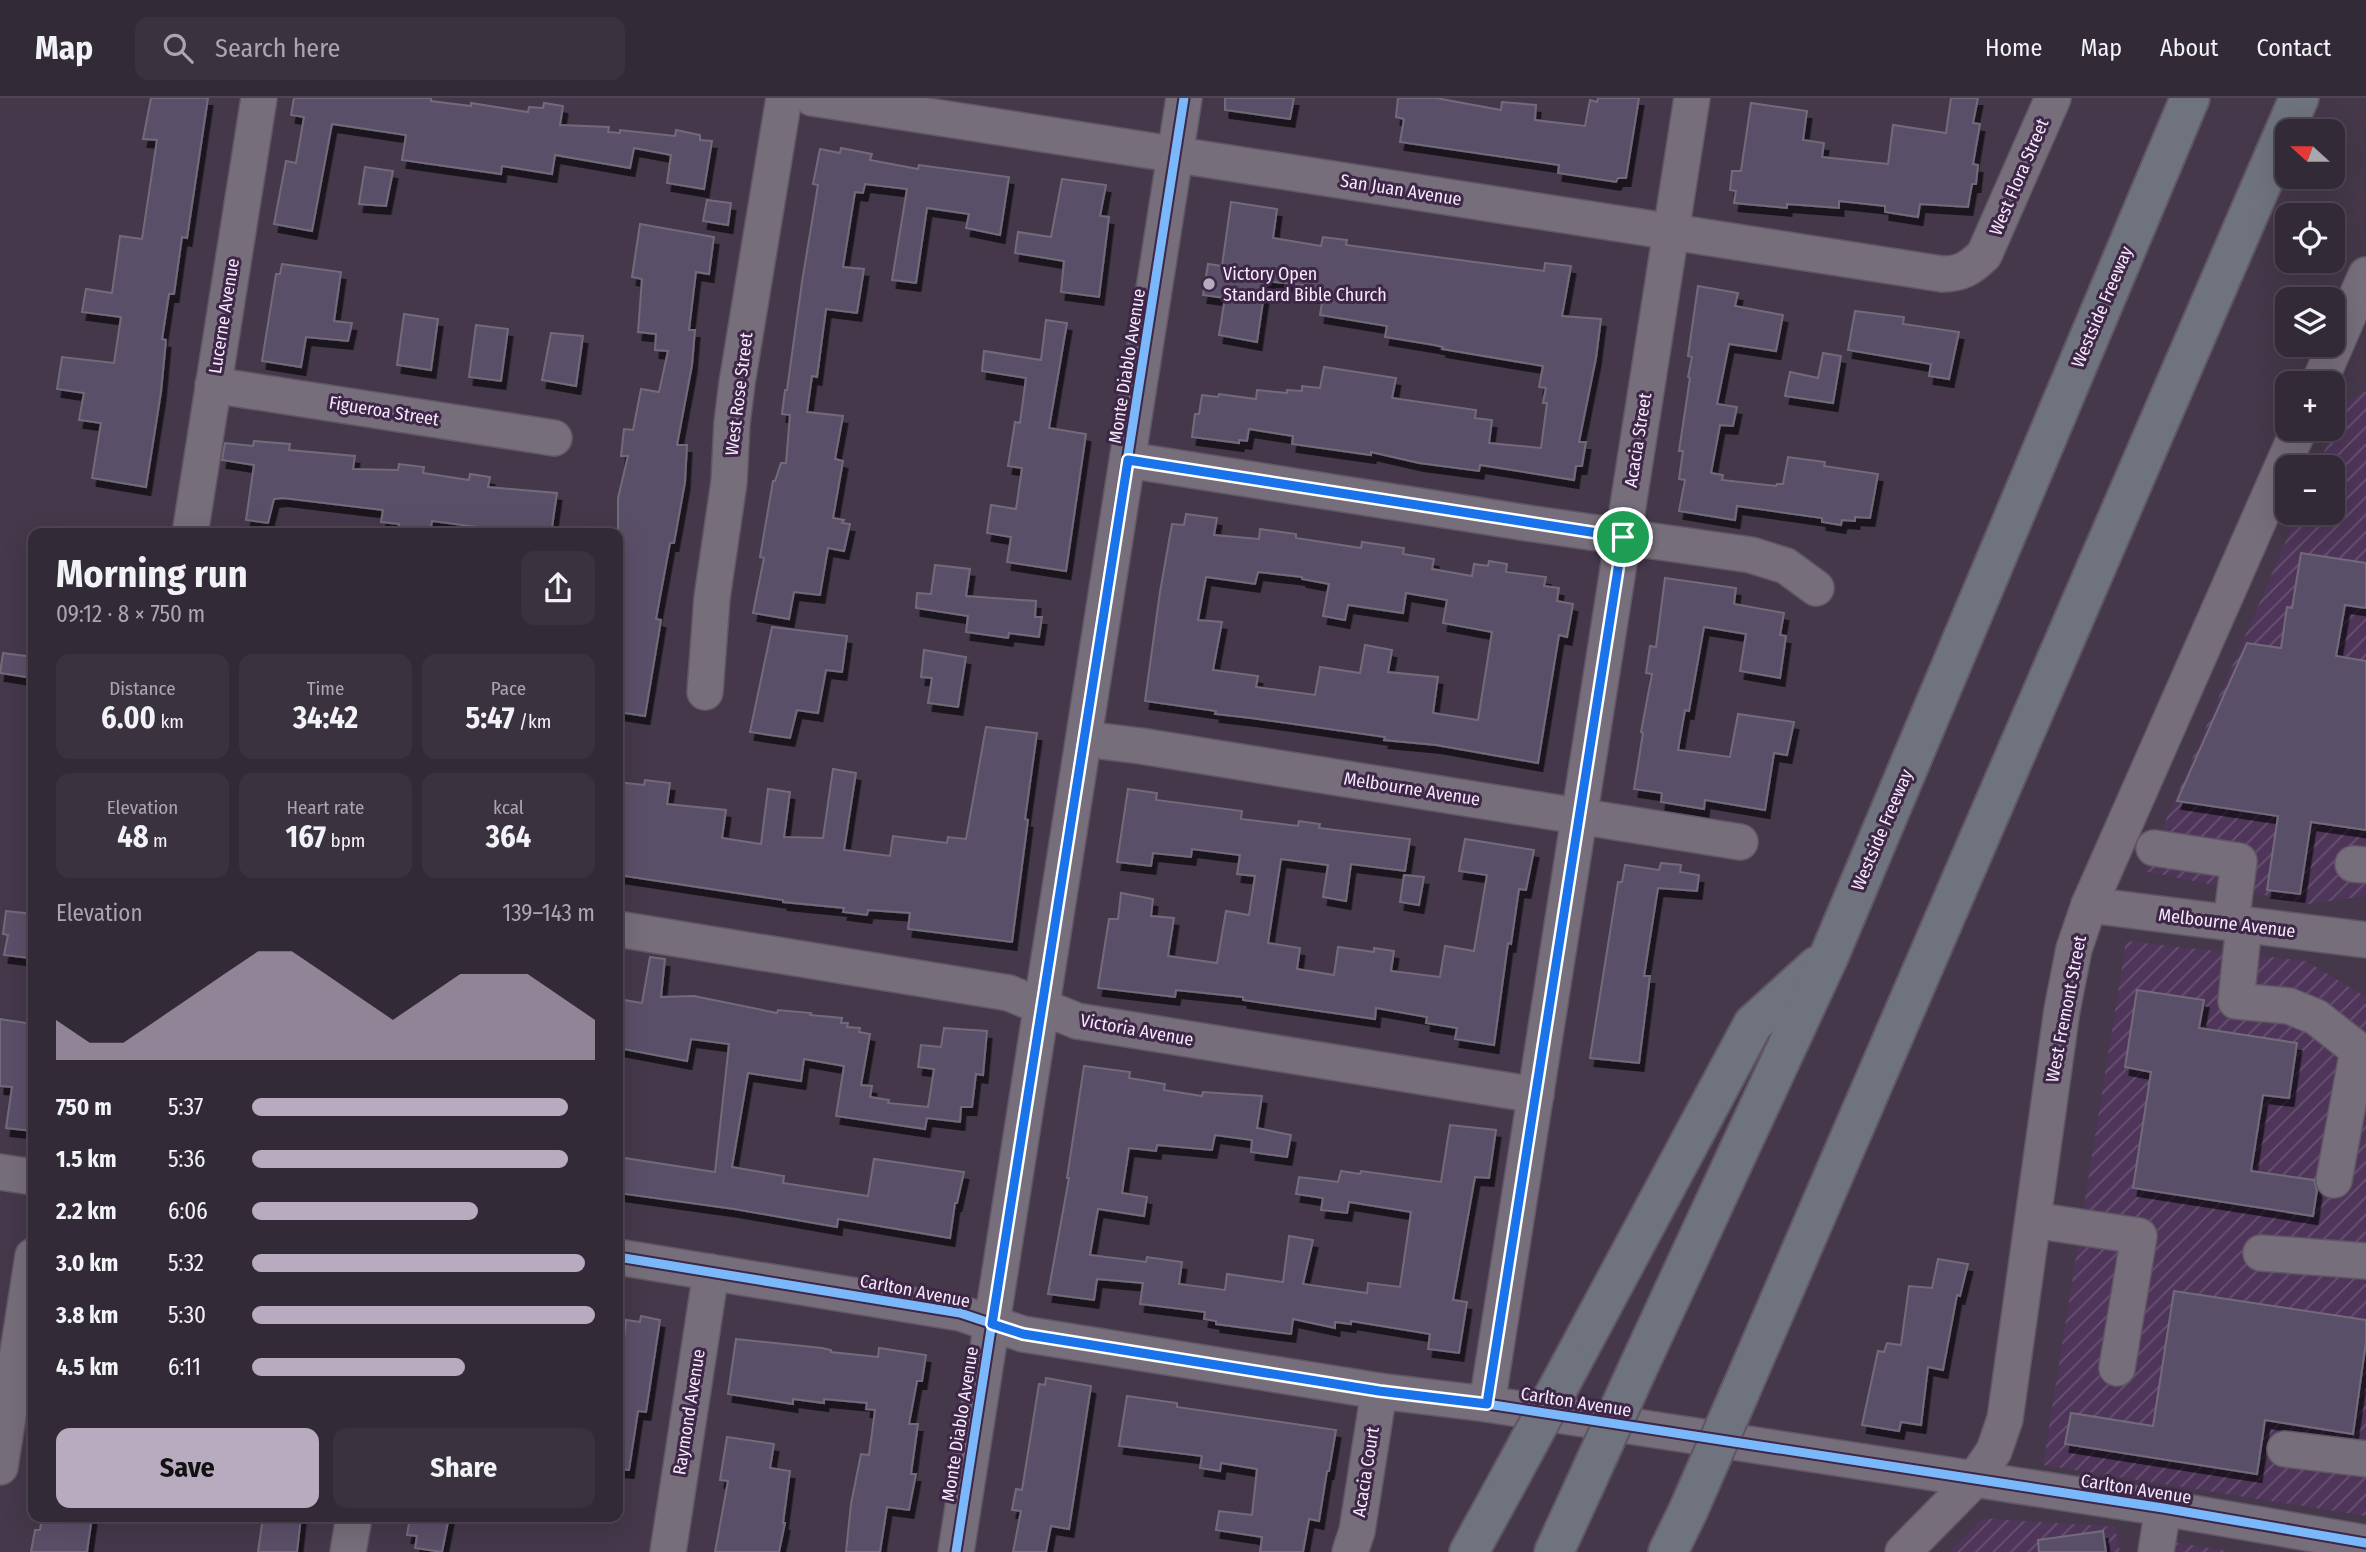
<!DOCTYPE html>
<meta charset="utf-8">
<style>
:root{--surface:#332a38;--page:#3b3240;--text:#f1f3f6;--muted:#a9a7ae;--line:#4e4653;--accent:#b8abbf}
body{margin:0;font-family:"Fira Sans Condensed",sans-serif;background:var(--page);color:var(--text);height:100vh;display:flex;flex-direction:column;font-size:26px;white-space:nowrap}
*{box-sizing:border-box;margin:0}
p{font-size:23px;color:var(--muted)}
.icon{flex:none;width:38px;height:38px;fill:none;stroke:currentColor;stroke-width:2;stroke-linecap:round;stroke-linejoin:round}
.map{position:relative;flex:1;overflow:hidden}
.sheet{position:absolute;left:28px;top:430px;width:595px;height:994px;display:flex;flex-direction:column;background:var(--surface);border-radius:14px;box-shadow:0 7px 28px #0002,0 0 0 2px var(--line)}
.sheet>*{flex:none}
.needle{width:46px;rotate:291deg}
.controls{position:absolute;left:2275px;top:21px;display:grid;gap:14px}
.controls a{display:grid;place-items:center;width:70px;height:70px;border-radius:14px;background:var(--surface);box-shadow:0 7px 28px #0002,0 0 0 2px var(--line);font-size:35px}
.pin{position:absolute;display:grid;place-items:center;width:60px;height:60px;color:#fff;margin:-30px;border:4px solid #fff;border-radius:50%;box-shadow:0 2px 7px #0007}
.round{display:grid;place-items:center;flex:none;width:74px;height:74px;border-radius:14px;background:var(--page)}
.summary{display:flex;align-items:center;justify-content:space-between;height:119px;padding:0 28px}
h1{font-size:38px;font-weight:700;line-height:52px}
.figures{display:grid;grid-template-columns:repeat(3,1fr);gap:10px;height:119px;padding:7px 28px}
.figures div{display:grid;align-content:center;border-radius:14px;background:var(--page);text-align:center}
.figures b{font-size:30px;font-weight:700}
.figures small{font-size:19px;font-weight:400}
.figures p{font-size:19px}
.chart{height:196px;padding:14px 28px}
.chart p{display:flex;justify-content:space-between}
.chart svg{width:100%;height:126px;margin-top:7px;fill:var(--accent);opacity:.7}
.button{display:flex;gap:14px;margin-top:auto;padding:14px 28px}
.button a{flex:1;height:80px;border-radius:14px;background:var(--accent);color:#111;font-size:28px;font-weight:700;line-height:80px;text-align:center}
.button a+a{background:var(--page);color:var(--text)}
ul{padding:0 28px;list-style:none;font-size:23px}
li{display:grid;grid-template-columns:112px 84px 1fr;align-items:center;height:52px}
li i{height:18px;border-radius:9px;background:var(--accent)}
header{display:flex;align-items:center;gap:42px;box-sizing:border-box;height:98px;padding:0 35px;background:var(--surface);border-bottom:2px solid var(--line)}
header strong{font-size:33px}
nav{display:flex;gap:38px;margin-inline-start:auto;font-size:24px}
.search{width:490px;height:63px;background:var(--page);display:flex;align-items:center;gap:18px;box-sizing:border-box;padding:0 24px;border-radius:14px;color:var(--muted);font-size:26px}
.map>svg:first-child{display:block}
</style>
<header>
<strong>Map</strong>
<div class="search"><svg class="icon" aria-label="search" viewBox="0 0 24 24"><circle cx="10" cy="10" r="6"/><path d="M15 15l6 6"/></svg>Search here</div>
<nav><a>Home</a><a>Map</a><a>About</a><a>Contact</a></nav>
</header>
<div class="map">
<svg width="2366" height="1454" viewBox="0 0 2366 1454">
<defs>
<pattern id="industrial-furrows" width="10" height="10" patternUnits="userSpaceOnUse" patternTransform="scale(1.75)"><rect width="10" height="10" fill="#4e3559"/><path d="M-1 1l2-2M0 10L10 0M9 11l2-2" fill="none" stroke="#685272"/></pattern>
<filter id="shadow"><feDropShadow dx="4.5" dy="8" stdDeviation="0" flood-color="#0009"/></filter>
</defs>
<rect width="100%" height="100%" fill="#44384a"/>
<g fill="url(#industrial-furrows)">
<path d="M2366,293v505l-58,8 -164,-33 154,-358h35v-46h-15l27,-65z"/>
<path d="M2126,843l180,20 60,36v519l-323,-51z"/>
<path d="M1982,1420l133,9 5,25h-171z"/>
<path d="M2173,1444l61,10h-62z"/>
</g>
<g fill="#5a5068" stroke="#726b7a" stroke-width="2" fill-rule="evenodd" filter="url(#shadow)">
<path d="M151,0h57l-21,140 -5,-1 -8,57h-5l-7,45 4,1 -5,52 -15,95 -54,-9 9,-55 -22,-3 5,-27 -27,-4 5,-32 52,6 7,-46 -39,-5 4,-23 26,4 8,-57 22,3 15,-99 -14,-1z"/>
<path d="M294,0h137v3l40,5v-3l57,9 1,-5 14,1 1,-5 19,3 -3,19 49,2 -1,5 12,1v-3l55,6 1,-6 24,5v5l12,1 -8,48 -37,-6 4,-28 -37,-7 -4,20 -75,-13 -3,19 -50,-8 -1,8 -99,-14 4,-25 -74,-11 -20,107 -38,-7 12,-63 10,2 8,-46 -13,-2z"/>
<path d="M1225,0h69l-4,21 -65,-9z"/>
<path d="M1398,0h38l65,12 1,-8 34,3 -1,15 50,6 5,-26 7,2 1,-4h41l-13,80h-8l-2,4 -58,-9 1,-8 -159,-23 4,-23 -8,-2z"/>
<path d="M1951,0h27l-5,25 7,1 -7,40 5,1 -2,19h-4l-4,23 -48,-3 -2,13 -33,-5v-6l-46,-5v7l-52,-4v4l-53,-5 2,-12 -6,-1 2,-19h9l10,-68 56,8 -4,29 21,3 -2,14 66,7 5,-39 53,8z"/>
<path d="M841,50l31,6 -2,6 48,9 1,-4 90,12 -9,58 -34,-7 3,-14 -42,-6 -11,75 -24,-3 15,-91 -42,-5 -2,9 -8,-1 -12,75 21,2 -7,44 -31,-4 -9,68 -5,-1 -5,36 36,4 -8,43 8,2 -10,57 11,2 -2,3 8,1 -6,27 -16,-3 -8,47 -26,-3 -5,27 -36,-6 11,-55 -4,-1 13,-76h2l6,-18h5l4,-48 -8,-1 3,-24h2l15,-108 16,-97 -5,-1 7,-35 20,4z"/>
<path d="M365,69l28,4 -7,35 -27,-2z"/>
<path d="M1062,81l44,6 -6,31 9,1 -10,80 -38,-5 3,-31 -49,-8 3,-21 33,5z"/>
<path d="M707,102l24,3 -3,22 -25,-4z"/>
<path d="M1231,104l46,7 -4,29 48,8 2,-9 24,3 -1,5 198,26 1,-8 26,3 -9,50 39,3 -5,39 -17,84h7l-4,24h-6l-2,14 -94,-15 -1,6 -60,-8 -48,-11v3l-79,-11 1,-8 -44,-7 -2,12 -8,-1v3l-47,-6 3,-23h4l3,-19 16,2 1,-3 37,5 1,-9 30,3v-3l15,1v-5l18,2 4,-21 72,11 -4,20 84,12 -1,8 17,2 -3,23 52,5 6,-45h-4l3,-15 -7,-1 4,-21 -101,-17 1,-2 -9,-2 -49,-8 2,-11 -67,-11 3,-19 -15,-2 2,-8 -44,-5 -9,61 -38,-7 6,-37 -22,-3 5,-31 14,2z"/>
<path d="M640,126l74,13 -5,37 -13,-2 -7,58h6l-3,35 -15,80h10l-2,37 -11,61h-4l-14,76 5,1 -16,96 -27,-4v-214l10,-42h-7l3,-27 9,1 8,-41 18,3 9,-41 -13,-1 1,-16 -18,-2 4,-53 -10,-2z"/>
<path d="M282,166l59,8 -7,49 18,2 -4,18 -42,-4 -5,30 -39,-6 14,-87h4z"/>
<path d="M1698,188l40,7 -3,13 48,9 -7,36 -47,-7 -12,60 20,3 -4,19 -13,-1 -9,48 12,2 -1,5 54,6 1,-2h6l5,-27 37,5 -1,4 54,8 -8,44 -15,-1v4l-13,-1 -1,5 -19,-3v-4l-85,-12 -2,14 -56,-9 6,-31 -6,-1 4,-28h-4l11,-73 -2,-1 4,-20 -4,-1z"/>
<path d="M1855,213l49,6 -1,7 56,8 -10,47 -20,-3 2,-12 -83,-14z"/>
<path d="M404,216l34,5 -7,51 -34,-5z"/>
<path d="M1046,222l21,3 -18,105 37,6 -20,137 -59,-9 4,-25 -24,-4 4,-28 25,4 6,-41 -14,-2 7,-44 5,1 6,-45 -44,-7 2,-20 57,9z"/>
<path d="M476,227l32,4 -7,52 -32,-4z"/>
<path d="M551,235l32,3 -7,50 -34,-6z"/>
<path d="M1823,255l18,3 -8,47 -48,-7 5,-24 28,6z"/>
<path d="M254,343l36,3 -1,6 66,6 -2,13 45,1 1,-6 25,3 -1,6 46,7 1,-6 20,3 -2,10 69,6 -6,41h-66l1,-6 -54,-7 -2,13h-32l1,-10 -18,-2 2,-12 -100,-12 -9,1 -6,24 -22,-3 8,-55 -32,-5 3,-17 28,3z"/>
<path d="M1186,416l31,4 -3,17 45,4 1,-10 36,5v4l65,10 1,-6 42,6 -1,6 31,5 -2,10 40,7 2,-12 14,2 1,-5 18,3 -1,8 40,5 -2,9 15,2 -2,13 16,3 -6,33 -8,-2 -21,128 -102,-18 -52,-5 1,-3 -134,-19 -36,-4 1,-3 -71,-10 15,-109 12,-68 12,1zM1258,474l44,5v2l27,5 -6,32 22,4 3,-15 55,8 3,-20 41,7 -4,23 49,9 -14,88 -45,-7 5,-36 -50,-5 4,-22 -27,-5 -5,28 -40,-6 -5,28 -59,-8 2,-11 -45,-6 9,-48 -24,-2 8,-43 49,7z"/>
<path d="M2301,455l65,10v45l-21,-3 -9,51 30,5v169l-55,-8 -11,72 -33,-4 11,-74 -101,-15 70,-158 34,5 6,-41 5,1z"/>
<path d="M935,467l35,4 -4,27 70,5 -1,16h7l-3,20 -30,-4 -1,5 -42,-6 2,-16 -52,-8 1,-15 14,1z"/>
<path d="M1665,480l71,10 -2,16 50,9 -4,22 6,1 -6,42 -40,-7 6,-37 -42,-7 -15,84 -4,-1 -7,40 52,7 8,-43 56,8 -7,33 -13,-2 -9,57 -60,-10 -1,9 -43,-7 1,-9 -28,-4 9,-56 -2,-1 11,-58 -6,-1 4,-27 6,1z"/>
<path d="M772,529l75,9 -5,36 -16,-2 -8,43 -21,-3 -7,28 -40,-6z"/>
<path d="M924,552l42,7 -8,50 -30,-4 4,-25 -11,-1z"/>
<path d="M3,555l30,4v21l-33,-5z"/>
<path d="M986,629l51,6 -12,86 3,1 -16,122 -104,-13 2,-16 -42,-3 -1,5 -24,-3 1,-4 -61,-6v-2l-165,-25v-93l26,3 1,-5 25,3 -3,21 59,6 -4,28 39,6 7,-55 22,3 -6,45 39,1 10,-69 23,4 -12,77 46,6 3,-20 54,7 1,-6 18,2z"/>
<path d="M1128,691l29,4 -1,7 86,11 -1,8 57,7 1,-5 21,3 -1,4 91,11 -5,32 -54,-7 -5,37 -23,-4 5,-32 -47,-6 -13,84 32,5 -3,21 37,6 4,-28 36,5v-4l20,3 -3,20 49,6 5,-31 29,5 13,-76 -28,-4 6,-32 69,11 -8,40 -7,-1 -8,55 -3,-1 -14,102 -39,-6 2,-11 -31,-5 1,-6 -51,-9 -1,11 -132,-19v-3l-67,-7 -1,7 -77,-9 11,-69h9l3,-26 32,6 -2,17 23,2 -6,38 49,7 9,-52 23,4 6,-39 -18,-2 3,-19 -48,-6 -1,8 -38,-4 -2,13 -34,-4z"/>
<path d="M1661,765l20,2 -1,7 19,3 -2,16 -39,-3 -14,88h6l-11,87 -49,-5 28,-176h4l3,-17 34,5z"/>
<path d="M1404,777l20,2 -5,28 -19,-3z"/>
<path d="M6,813l27,3v23l-4,21 -25,-3 4,-20 -5,-1z"/>
<path d="M650,859l15,2 -4,38 33,-1 83,17 1,-3 33,3 -1,2 32,3 -1,5h7l-1,4 13,1 -1,4 11,2 -9,51 11,1 -2,11 19,3 -1,3 40,4 6,-38 -16,-2 3,-22 20,2 3,-19 43,3 -4,44 -7,-1 -4,33h-11l-1,15 -33,-4 -2,11 -89,-13 8,-50 -40,-7 -3,22 -53,-8 -16,94 52,9 -1,7 85,13 6,-37 90,13 -7,31h-2l-5,35 -112,-19 -1,8 -103,-18 -116,-16v-36l97,15 14,-128 -38,-5 -4,22 -69,-13v-49l24,4z"/>
<path d="M2137,892l67,10 -5,28 98,15 -8,55 -26,-3 -12,76 63,9 3,10 -4,26 -180,-28 18,-116 -26,-5z"/>
<path d="M0,921l33,5v107l-27,-3 6,-41 -12,-1z"/>
<path d="M1084,968l46,6 -1,6 36,6 -1,6 38,6 1,-4 59,4 -5,32 34,7 -4,22 -36,-5 1,-12 -37,-5 -3,15 -55,-5 -1,6 -27,-3 -7,45 25,4 -3,19 -46,-7 -8,46 56,7 1,-5 35,5 -3,22 46,6 2,-16 56,8 6,-46 24,4 -10,44 64,9 1,-10 32,4 11,-75 -62,-10 -2,11 -26,-3 2,-12 -27,-4 3,-17 39,5 3,-11 19,3 1,-3 80,11 9,-57 46,5 -7,48 -14,-1 -22,123 14,2 -8,51 -31,-4 2,-15 -79,-13v3l-16,-2v6l-42,-9 -2,15 -75,-10v-3l-12,-2 1,-7 -65,-8 3,-21 -46,-4 -3,21 -46,-6 21,-116h-2z"/>
<path d="M1938,1161l30,5 -8,32 -3,-1 -14,75 -15,-3 -7,58 -20,-3 -2,9 -37,-6 16,-74 6,1 3,-9 14,2 8,-59 23,2z"/>
<path d="M2174,1193l192,29v22l-13,92 -88,-14 -8,54 -192,-30 6,-31 82,13z"/>
<path d="M641,1218l19,4 -14,92 -8,-1 -9,59 -11,-1v-115l3,-16h3l2,-18 14,2z"/>
<path d="M736,1241l86,9 9,2v2l47,5 1,-9 47,7 -4,26h-5l-8,43h9l-7,50h5l-7,36 -22,-3 -7,45h-34l5,-48 10,-50 8,1 6,-45 -9,-1 1,-6 -43,-4v4l-31,-4v5l-65,-10z"/>
<path d="M1046,1280l45,8 -22,143 -18,-3 -5,26h-33l8,-41 -9,-1 4,-21 6,1 17,-106 6,1z"/>
<path d="M1127,1298l50,7v4l159,23 -7,41h-2l-8,50 -10,-2 -6,33h-43l2,-15 -46,-7 3,-19 33,4 5,-46 -36,-6 -1,8 -20,-3 2,-12 -83,-10z"/>
<path d="M727,1339l47,7 -4,24 20,3 -7,52h2l-6,29h-64l13,-71 -8,-1z"/>
<path d="M42,1419h50l-5,35h-56l4,-22h5z"/>
<path d="M263,1419h38l-4,35h-39z"/>
<path d="M410,1419h39l-7,35 -27,-4 2,-12 -10,-1z"/>
<path d="M2103,1433l3,21h-67l-1,-12z"/>
</g>
<g fill="none" stroke-linecap="round" stroke-linejoin="round">
<g stroke="#605665" stroke-width="38">
<g id="minor">
<path d="M812,0l1130,176c20,0 28,-6 42,-19l69,-157"/>
<path d="M2319,285l47,-108"/>
<path d="M213,287l341,53"/>
<path d="M1128,362l399,63 224,32 35,11 30,22"/>
<path d="M190,436l69,-436"/>
<path d="M705,594l7,-94 17,-116 3,-59 5,-40 47,-285"/>
<path d="M1084,641l57,7 599,96"/>
<path d="M2154,750l85,13 -8,62"/>
<path d="M2353,766l13,1"/>
<path d="M2089,807l277,35"/>
<path d="M2244,827l-8,76 53,5 27,11 42,33 -24,130"/>
<path d="M618,831l391,64 68,28 459,74"/>
<path d="M0,1074l33,5"/>
<path d="M2033,1122l106,16 -22,132"/>
<path d="M2261,1155l105,8"/>
<path d="M618,1159l342,56 63,21 356,57 108,13 676,104 203,35"/>
<path d="M1487,1306l205,-1306"/>
<path d="M2285,1351l81,10"/>
<path d="M0,1369l33,-211"/>
<path d="M348,1454l6,-35"/>
<path d="M668,1454l43,-280"/>
<path d="M956,1454l228,-1454"/>
<path d="M1350,1454l7,-21 22,-140"/>
<path d="M1903,1454l71,-72 20,-29 11,-32 57,-409 12,-61 15,-44 210,-476"/>
<path d="M2156,1454l7,-44"/>
</g>
</g>
<g stroke="#605665" stroke-width="42">
<g id="highway">
<path d="M1571,1266l182,-340 64,-58"/>
<path d="M1637,1272l192,-414 361,-858"/>
<path d="M1740,1294l559,-1294"/>
<path d="M1469,1454l40,-73"/>
<path d="M1554,1454l29,-63"/>
<path d="M1668,1454l20,-41"/>
</g>
</g>
<use href="#minor" stroke="#766e7a" stroke-width="35"/>
<use href="#highway" stroke="#6e737d" stroke-width="38"/>
<g stroke="#605665" stroke-width="42" stroke-linecap="butt">
<g id="highway-bridge">
<path d="M1509,1381l62,-115"/>
<path d="M1583,1391l54,-119"/>
<path d="M1688,1413l52,-119"/>
</g>
</g>
<use href="#highway-bridge" stroke="#6e737d" stroke-width="38"/>
<g stroke="#3d2646" stroke-width="13">
<g id="cycleway">
<path d="M618,1159l342,56 63,21 356,57 108,13 676,104 203,35"/>
<path d="M956,1454l228,-1454"/>
</g>
</g>
<use href="#cycleway" stroke="#7ab7fb" stroke-width="9"/>
</g>
<g fill="none" stroke-linecap="round" stroke-linejoin="round">
<g stroke="#fff" stroke-width="14">
<path id="route" d="M1128,362l495,77 -136,867 -108,-13 -356,-57 -31,-10z"/>
</g>
<use href="#route" stroke="#1a73e8" stroke-width="9"/>
</g>
<circle fill="#b8abbf" stroke="#3d2646" stroke-width="2.5" cx="1209" cy="186" r="7"/>
<g text-anchor="middle" stroke-width="6" stroke-linejoin="round" paint-order="stroke">
<g font-size="18" fill="#f7e9fe" stroke="#3d2646">
<text transform="translate(2019 79) rotate(-67)" y="6">West Flora Street</text>
<text transform="translate(1401 92) rotate(9)" y="6">San Juan Avenue</text>
<text transform="translate(2102 209) rotate(-67)" y="6">Westside Freeway</text>
<text transform="translate(224 218) rotate(-81)" y="6">Lucerne Avenue</text>
<text transform="translate(1127 268) rotate(-81)" y="6">Monte Diablo Avenue</text>
<text transform="translate(739 296) rotate(-83)" y="6">West Rose Street</text>
<text transform="translate(384 313) rotate(9)" y="6">Figueroa Street</text>
<text transform="translate(1638 342) rotate(-81)" y="6">Acacia Street</text>
<text transform="translate(1412 691) rotate(9)" y="6">Melbourne Avenue</text>
<text transform="translate(1882 732) rotate(-67)" y="6">Westside Freeway</text>
<text transform="translate(2227 825) rotate(7)" y="6">Melbourne Avenue</text>
<text transform="translate(2066 911) rotate(-79)" y="6">West Fremont Street</text>
<text transform="translate(1137 932) rotate(10)" y="6">Victoria Avenue</text>
<text transform="translate(915 1193) rotate(11)" y="6">Carlton Avenue</text>
<text transform="translate(1576 1304) rotate(9)" y="6">Carlton Avenue</text>
<text transform="translate(689 1314) rotate(-81)" y="6">Raymond Avenue</text>
<text transform="translate(960 1326) rotate(-81)" y="6">Monte Diablo Avenue</text>
<text transform="translate(1366 1374) rotate(-81)" y="6">Acacia Court</text>
<text transform="translate(2136 1391) rotate(9)" y="6">Carlton Avenue</text>
</g>
<g font-size="18" fill="#f7e9fe" stroke="#3d2646" text-anchor="start">
<text x="1223" y="182">Victory Open<tspan x="1223" dy="21">Standard Bible Church</tspan></text>
</g>
</g>
</svg>
<div class="controls">
<a><svg class="needle" viewBox="-14 -14 28 28"><path d="M0-13l5 13h-10z" fill="#e53935"/><path d="M0 13l5-13h-10z" fill="#a9a7ae"/></svg></a>
<a><svg class="icon" aria-label="locate" viewBox="0 0 24 24"><circle cx="12" cy="12" r="6"/><path d="M12 2v4M12 18v4M2 12h4M18 12h4"/></svg></a>
<a><svg class="icon" aria-label="layers" viewBox="0 0 24 24"><path d="M12 4l9 5-9 5-9-5zM3 14l9 5 9-5"/></svg></a>
<a>+</a>
<a>−</a>
</div>
<div class="pin" style="left:1623px;top:439px;background:#1e9e55"><svg class="icon" aria-label="arrive" viewBox="0 0 24 24"><path d="M6 21V4h12l-3 4 3 4H6"/></svg></div>
<section class="sheet">
<div class="summary"><div><h1>Morning run</h1><p>09:12 · 8 × 750 m</p></div><a class="round"><svg class="icon" aria-label="share" viewBox="0 0 24 24"><path d="M12 15V3M7 8l5-5 5 5M5 13v7h14v-7"/></svg></a></div>
<div class="figures">
<div><p>Distance</p><b>6.00<small> km</small></b></div>
<div><p>Time</p><b>34:42</b></div>
<div><p>Pace</p><b>5:47<small> /km</small></b></div>
</div>
<div class="figures">
<div><p>Elevation</p><b>48<small> m</small></b></div>
<div><p>Heart rate</p><b>167<small> bpm</small></b></div>
<div><p>kcal</p><b>364</b></div>
</div>
<div class="chart"><p><span>Elevation</span>139–143 m</p>
<svg viewBox="0 0 160 44" preserveAspectRatio="none"><path d="M0 44V30L10 38L20 38L30 30L40 22L50 14L60 6L70 6L80 14L90 22L100 30L110 22L120 14L130 14L140 14L150 22L160 30V44z"/></svg>
</div>
<ul>
<li><b>750 m</b>5:37<i style="width:92%"></i></li>
<li><b>1.5 km</b>5:36<i style="width:92%"></i></li>
<li><b>2.2 km</b>6:06<i style="width:66%"></i></li>
<li><b>3.0 km</b>5:32<i style="width:97%"></i></li>
<li><b>3.8 km</b>5:30<i style="width:100%"></i></li>
<li><b>4.5 km</b>6:11<i style="width:62%"></i></li>
</ul>
<div class="button"><a>Save</a><a>Share</a></div>
</section>
</div>
